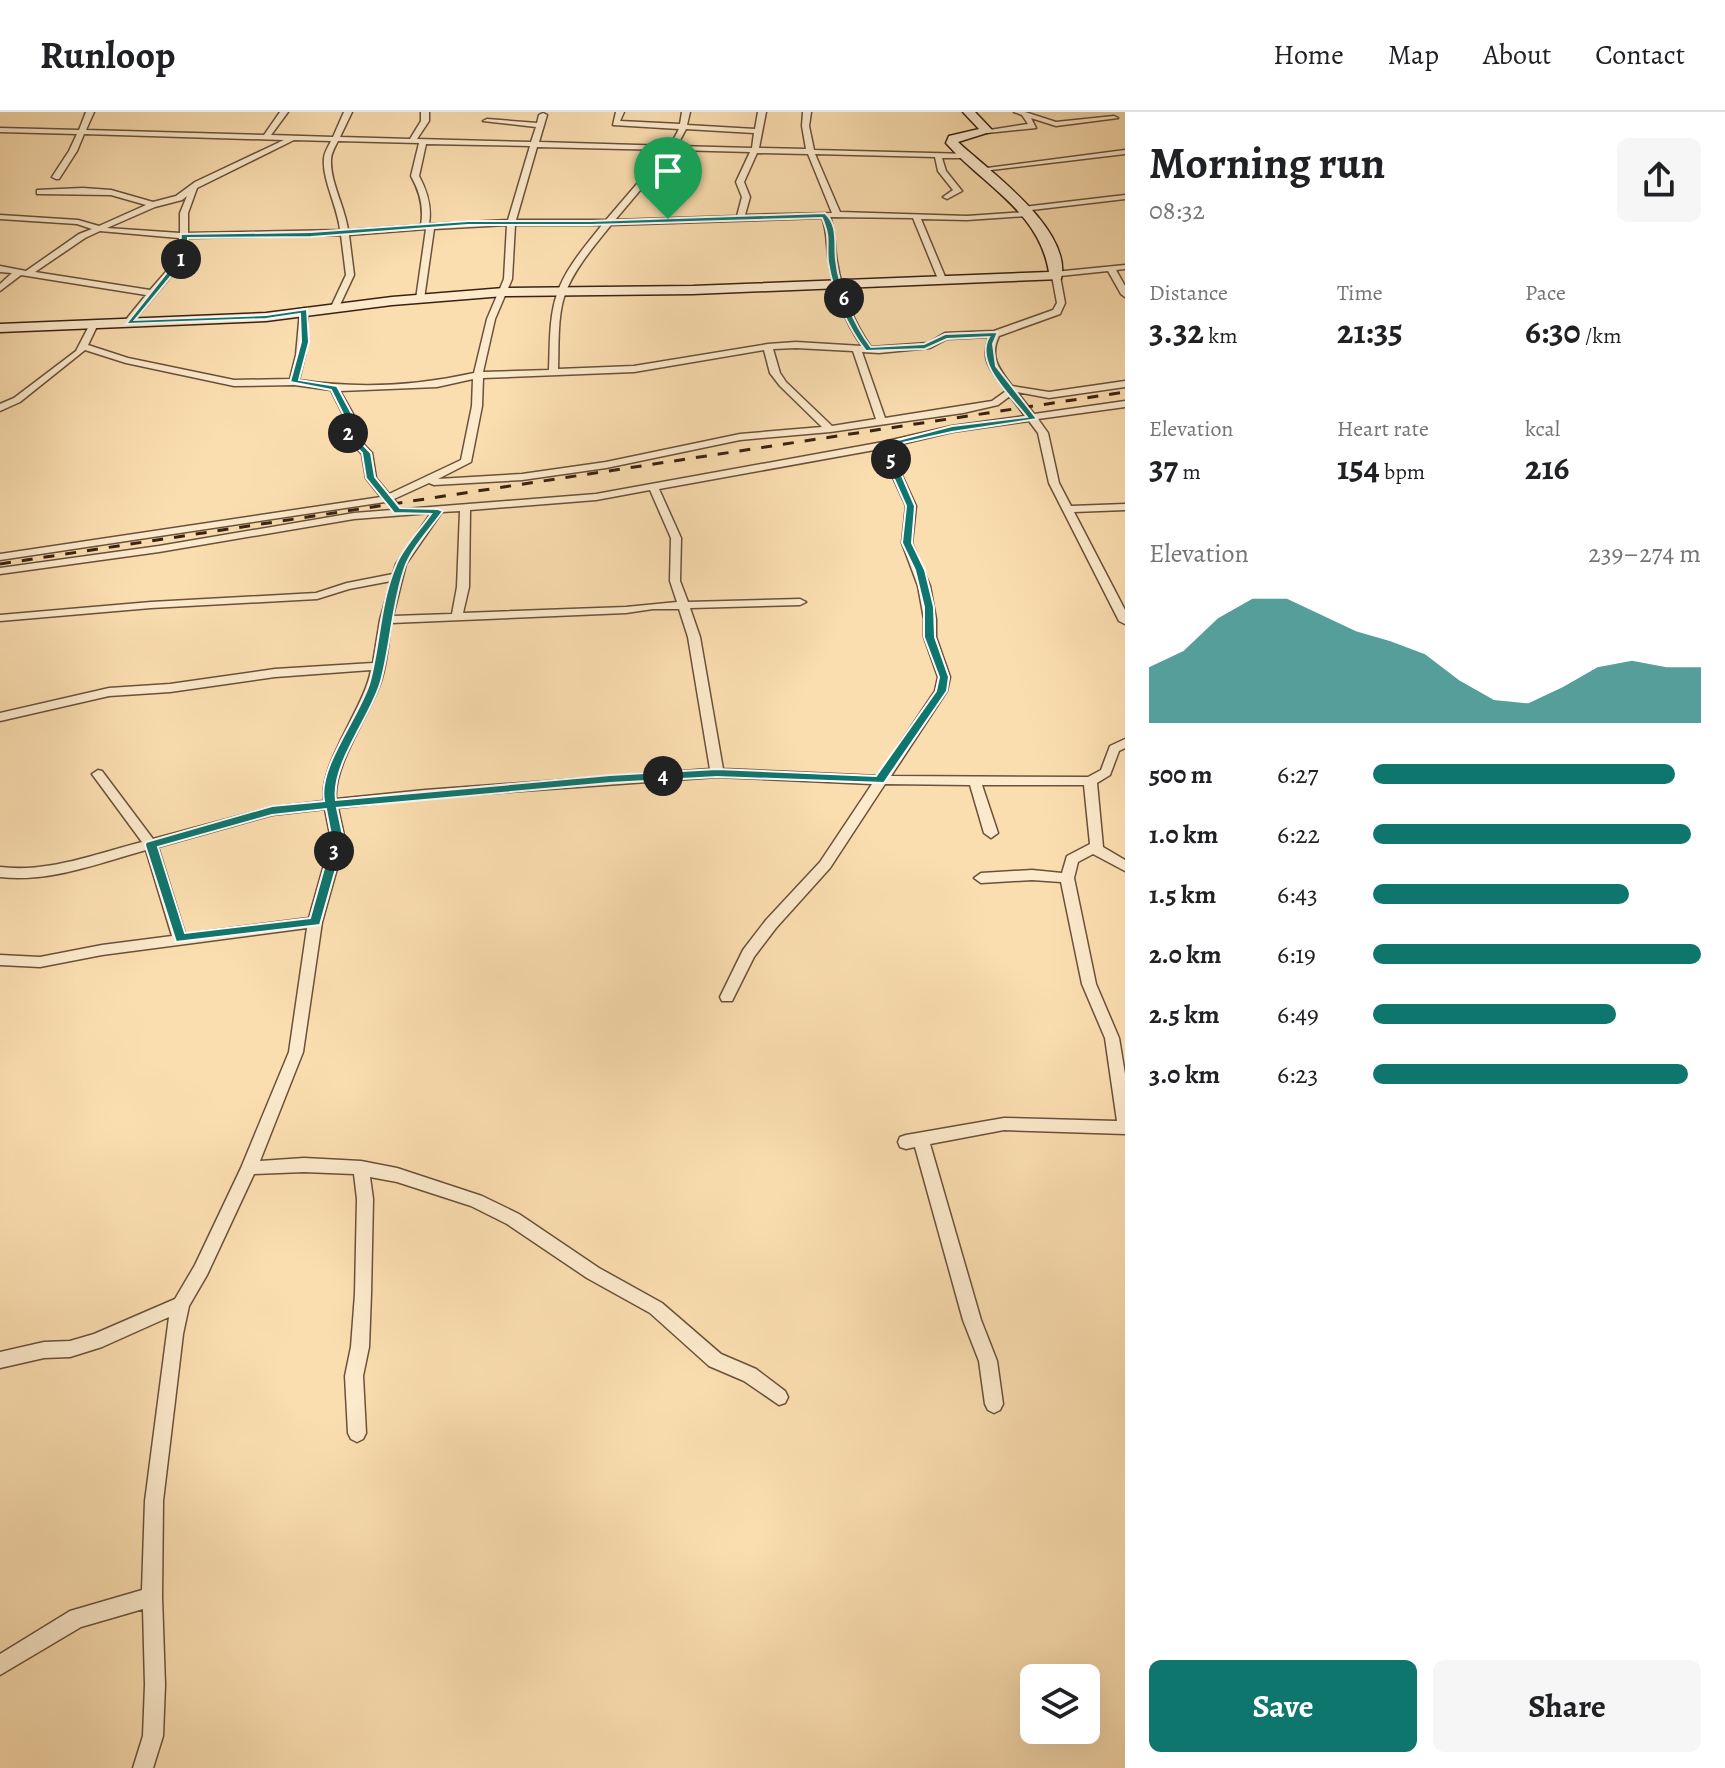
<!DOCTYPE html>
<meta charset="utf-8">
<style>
:root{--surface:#fff;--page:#f6f6f6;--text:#202124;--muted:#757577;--line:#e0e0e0;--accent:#0f766e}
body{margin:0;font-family:Alegreya,serif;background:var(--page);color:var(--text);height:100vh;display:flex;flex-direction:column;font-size:30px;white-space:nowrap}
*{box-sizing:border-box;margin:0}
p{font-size:26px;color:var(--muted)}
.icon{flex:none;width:44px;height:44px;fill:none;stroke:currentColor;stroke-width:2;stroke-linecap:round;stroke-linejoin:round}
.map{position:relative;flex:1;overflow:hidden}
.side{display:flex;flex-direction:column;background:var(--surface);width:600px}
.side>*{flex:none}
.controls{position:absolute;left:1020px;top:1552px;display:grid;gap:16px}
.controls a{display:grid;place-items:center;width:80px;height:80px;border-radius:12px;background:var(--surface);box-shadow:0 8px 32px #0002;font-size:40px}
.pin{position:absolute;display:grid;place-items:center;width:68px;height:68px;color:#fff;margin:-82px -34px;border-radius:50% 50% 50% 0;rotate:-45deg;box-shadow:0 0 8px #0007}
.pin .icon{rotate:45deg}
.km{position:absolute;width:40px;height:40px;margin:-20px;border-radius:50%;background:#222;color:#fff;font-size:22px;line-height:40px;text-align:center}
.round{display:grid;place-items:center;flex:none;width:84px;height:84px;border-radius:12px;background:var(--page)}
.head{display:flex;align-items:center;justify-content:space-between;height:136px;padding:0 24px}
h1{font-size:44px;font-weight:700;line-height:60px}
.figures{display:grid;grid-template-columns:repeat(3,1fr);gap:12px;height:136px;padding:8px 24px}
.figures div{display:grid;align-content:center}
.figures b{font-size:34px;font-weight:700}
.figures small{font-size:22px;font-weight:400}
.figures p{font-size:22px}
.chart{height:224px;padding:16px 24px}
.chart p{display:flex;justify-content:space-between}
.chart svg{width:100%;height:144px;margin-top:8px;fill:var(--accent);opacity:.7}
.primary-button{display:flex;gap:16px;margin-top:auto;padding:16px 24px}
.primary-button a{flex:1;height:92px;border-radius:12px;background:var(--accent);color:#fff;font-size:32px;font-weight:700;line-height:92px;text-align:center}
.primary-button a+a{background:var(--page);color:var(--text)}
ul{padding:0 24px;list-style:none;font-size:26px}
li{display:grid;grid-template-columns:128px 96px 1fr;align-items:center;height:60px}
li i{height:20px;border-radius:10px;background:var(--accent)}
header{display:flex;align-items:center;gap:48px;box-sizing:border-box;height:112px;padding:0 40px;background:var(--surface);border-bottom:2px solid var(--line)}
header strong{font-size:38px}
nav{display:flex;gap:44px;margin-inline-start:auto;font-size:28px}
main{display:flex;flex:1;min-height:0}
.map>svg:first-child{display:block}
</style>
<header>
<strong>Runloop</strong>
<nav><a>Home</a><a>Map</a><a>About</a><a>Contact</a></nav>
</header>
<main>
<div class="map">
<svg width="1125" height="1656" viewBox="0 0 1125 1656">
<rect width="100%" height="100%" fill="#fbdeb0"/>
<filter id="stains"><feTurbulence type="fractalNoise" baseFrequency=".0025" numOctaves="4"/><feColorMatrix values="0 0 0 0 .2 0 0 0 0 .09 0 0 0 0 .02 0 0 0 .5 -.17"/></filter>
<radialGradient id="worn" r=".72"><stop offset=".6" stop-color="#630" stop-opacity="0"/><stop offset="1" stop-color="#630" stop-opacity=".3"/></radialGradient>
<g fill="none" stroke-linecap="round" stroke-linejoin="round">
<g stroke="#6a513b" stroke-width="3">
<g id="street">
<path d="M86,0h8l-8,18 178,5 16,-23h8l-17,23 62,2 11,-25h8l-12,25 70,2 11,-18v-9h8v9l-12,18 114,3 5,-15 -53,-6 4,-2 50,4 2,-8 4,-2 4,2 -8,27 131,4 9,-17 -66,-4 3,-13h8l-4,9 60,3 2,-12h8l-3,13 68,4 3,-17h8l-7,36 47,1 -4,-23 1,-14h8l-2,14 5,24 156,4v4h-28l4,13 16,20 -15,8 -4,-2 10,-7 -15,-19 -3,-14 -120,-3 25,58 127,4 60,-4 4,2 -4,2 -60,4 -46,-1 25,60 -4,3 -4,-3 -25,-61 -83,-1c6,15 4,30 7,45 5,30 17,61 34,85l57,-4 17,-10 49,-2 59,-21 4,-7 -5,-27 2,-4 71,-7v4l-9,1 9,16v11l-4,-3 -13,-23 -48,5 5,27 -5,11 -61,22c-10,21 0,33 13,50l37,6 76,-11v6l-76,11 -32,-6 17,22 91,-13v6l-87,12 10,14 11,50 12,23 54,-2v6l-51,2 51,98v14l-6,-3 -70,-138 -11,-50 -9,-12 -77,11 -63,15 27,59 -4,37 18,43 6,33v18l14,40 -3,14 -56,85 197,1 13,-7 9,-24 15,-7v9l-6,3 -9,24 -13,8 6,64 22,13v11l-32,-17 -15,8 -4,16 22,106 23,54 6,36v60l-121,-4 -74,14 51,176 16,41 6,43 -3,6 -6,3 -6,-3 -3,-6 -6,-43 -16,-41 -48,-173 -9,2 -6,-2 -2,-5 2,-5 6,-2 98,-17 113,3 -12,-83 -23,-54 -21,-102 -29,-2 -51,3 -7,-5 7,-5 51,-3 30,3 5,-17 23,-12 -6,-59h-102l16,48 -7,5 -7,-5 -14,-48 -85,-1 -55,84 -54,60 -22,29 -22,44h-10l-2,-4 23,-47 23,-30 54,-58 52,-78 -155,-7 -292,21 -87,10 7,32 -23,82 -19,130 -43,109 44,-3 57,3 36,7 85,28 37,18 80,54 63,35 59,51 35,15 29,22 3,6 -3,6 -6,2 -35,-24 -35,-15 -59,-53 -63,-35 -80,-54 -36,-18 -74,-24 -27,-5 3,22 -2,95 -2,53 -6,29 3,57 -3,6 -6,3 -6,-3 -3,-6 -3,-57 6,-29 4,-53 2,-95 -3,-25 -50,-2 -50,2 -47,101 -18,31 -6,28 -20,167 -1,96 3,88 -2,51 -10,32h-20l10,-32 2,-51 -2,-76 -62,18 -81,48v-21l70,-43 72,-21 3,-89 24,-184 -67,30 -32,10 -26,1 -44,10v-16l44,-10 26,-1 24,-7 81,-35 20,-34 46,-97 48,-116 18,-124 -205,27 -62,12 -40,-2v-10l40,2 62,-12 70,-9 -26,-86c-47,13 -97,33 -146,27v-10c48,6 95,-13 142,-25l-50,-68 6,-4 4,1 51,68 119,-32 52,-6c-6,-36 41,-94 47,-131l-96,7 -105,15 -61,4 -109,25v-8l109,-25 61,-4 105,-15 98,-6 7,-43 11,-39 -42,8 -32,10 -166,9 -151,13v-6l151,-13 165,-9 31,-10 46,-9 3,-10 35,-51 -77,6 -195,33 -159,22v-6l159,-22 195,-33 242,-19 287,-52 69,-16 73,-10 -15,-20 -12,9 -35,8 -133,19 -90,8 -134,28 -84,12 -88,5 -5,-2 -35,16 3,5 -5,3 -7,-5 -385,58v-6l381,-57 -15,-19 -4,-24 -19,-20v-20l-12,-24 -37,-5 -60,1 -108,-23 -41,-13 -65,52 -20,9v-7l14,-6 62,-47 15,-29 7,2 -10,21 40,13 106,22 56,-1 6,-24 4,-44 4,-3 4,3 -3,44 -6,25c59,9 117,6 175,-7l13,-54 17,-40 3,-54 -73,4 -10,70 -4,3 -4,-3 10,-70 -77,6 5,40 -15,32 -4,3 -4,-3 15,-32 -5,-40 -154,3v19l-56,67 -3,1 -4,-3 22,-27 -125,-20 -21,16v-7l12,-11 -12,-1v-6l26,5 53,-37 13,-5 -15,-5 -77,-5v-4l78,5 21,6 47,-21 -35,-10 -71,-1h-3v-4l46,-2 28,2 42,12 23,-6 19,-14 89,-42 -200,-6 -7,17 -18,28h-3l-4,-2 17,-26 8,-17 -77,-2v-4l79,2zM686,17l68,4 -2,15 -75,-2zM294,28l37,1c-3,6 -7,12 -7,18 -2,20 14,49 16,71l-152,3v-20l9,-25zM338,29l81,2 -8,33c9,16 13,31 10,49l-73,5c-3,-23 -18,-48 -17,-70 0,-7 4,-13 7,-19zM426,32l104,2 -22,74 -79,4c3,-18 -2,-33 -10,-48zM537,35l129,3 -60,70h-90zM674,38l76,2 -14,30 6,15 -5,19 -122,4zM757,41l51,1 24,59 -87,2 5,-18 -6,-15zM187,84l-7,17v20l-73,-5 48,-21 27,-7zM822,106c6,14 4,29 7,44 4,29 16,60 33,84l-66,-4 -28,2 -134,22 -76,3c1,-24 -1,-52 7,-75 9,-25 30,-49 46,-69zM515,113h87c-16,20 -37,44 -45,69 -8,23 -7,51 -8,76l-66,2 12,-53 17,-40zM100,119l79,7v19l-29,33 -115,-18 50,-34zM989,225c-10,23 4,36 17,54l-14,10 -107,17 -23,-66 17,1 51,-5 17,-9zM796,236l57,3 23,68 -44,7 -46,-44 -6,-9 -7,-24zM764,238l6,23 10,13 42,41 -82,7 -134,28 -84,12 -84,5 33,-17 11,-56 1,-28 151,-6zM473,267l-1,27 -11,54 -72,34 -13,-16 -4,-25 -19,-20v-19l-13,-23 97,-4zM880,337l26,57 -4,37 16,43 6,33v18l14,40 -3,14 -57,85 -155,-7 -23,-132 -10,-29 110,-3 6,-3 -6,-3 -112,3 -8,-21 1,-43 -22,-49zM650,378l21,48 -1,43 7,21 -51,5 -163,6 6,-26 1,-77 126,-10zM460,399l-3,76 -5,27 -59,2 13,-52 36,-52zM653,497h26l9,28 22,132 -285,21 -89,9c-3,-33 33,-84 44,-115 7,-19 8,-41 11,-61l235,-10zM325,697l6,31 -22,78 -124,16 -27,-87 114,-32z"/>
<path d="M1014,0h11l31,10 58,-6 4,2 -62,8 -25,-8 5,10 -49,5 -4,-2 45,-7 -6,-9z"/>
<path d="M1125,38v4l-142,17 -4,-2z"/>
<path d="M1125,83v4l-102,12 -4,-2 4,-2z"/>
</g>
</g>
<g stroke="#392214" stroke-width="3">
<path id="secondary" d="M963,0h12l18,19 -35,11c31,29 115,88 103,137l-368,15 -189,2 -112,9 -126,16 -266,11v-8l266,-11 126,-16 112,-9 189,-2 356,-14c-10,-61 -65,-86 -103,-129l3,-7 30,-7z"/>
</g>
<use href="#street" fill="#fceacc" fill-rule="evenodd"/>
<use href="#secondary" fill="#fceacc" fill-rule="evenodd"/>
<path stroke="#392214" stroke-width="3" stroke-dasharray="11 11" stroke-linecap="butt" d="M0,452l1125,-172"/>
</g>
<path fill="#0f766e" stroke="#fff" stroke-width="2" fill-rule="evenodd" d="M825,101c14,13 9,29 11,47 3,28 18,65 35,87l53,-3 21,-10 53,-2 -5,12 3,22 41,53 -85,13 -63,14 26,60 -3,37 13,27 9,37 1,30 14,40 -2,14 -63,92 -167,-6 -107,6 -273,25 7,32 -24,85 -144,17 -31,-97 1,-3 126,-36 52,-5c-7,-34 38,-88 46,-120 10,-38 10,-79 26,-116 7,-18 24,-35 35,-51l-37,-1 -28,-35 -4,-25 -19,-19v-20l-12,-24 -41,-8 11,-40 -1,-28 -34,5 -140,5 53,-67 2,-23 130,-2 157,-11h123zM822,106c9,21 4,24 6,44 5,31 19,65 38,89l59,-2 22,-10 42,-2c-15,27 22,59 38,80l-75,9 -73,19 27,61 -4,37 13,27 9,37v30l15,40 -3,14 -60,85 -159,-7 -107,6 -274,25c-5,-36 36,-85 45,-119 10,-37 11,-77 24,-114 7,-19 26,-39 38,-56l-5,-2 -38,-1 -25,-31 -4,-24 -19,-20v-19l-15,-28 -38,-6 10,-38 -2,-33 -41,6 -131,5 52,-63 1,-19 123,-1 157,-12h123zM326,697l6,31 -22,78 -125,15 -27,-86 114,-32z"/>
<rect width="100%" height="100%" filter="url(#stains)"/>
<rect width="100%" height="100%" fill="url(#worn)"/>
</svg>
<div class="controls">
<a><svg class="icon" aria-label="layers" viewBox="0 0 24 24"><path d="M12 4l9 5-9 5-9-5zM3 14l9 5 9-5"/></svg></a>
</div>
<div class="pin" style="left:668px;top:107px;background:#1e9e55"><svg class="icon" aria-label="arrive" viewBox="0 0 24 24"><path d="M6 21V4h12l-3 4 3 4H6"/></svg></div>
<b class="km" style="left:181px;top:147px">1</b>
<b class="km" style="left:348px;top:321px">2</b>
<b class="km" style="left:334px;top:739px">3</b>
<b class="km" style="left:663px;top:664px">4</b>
<b class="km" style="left:891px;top:347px">5</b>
<b class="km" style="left:844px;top:186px">6</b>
</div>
<section class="side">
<div class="head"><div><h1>Morning run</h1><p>08:32</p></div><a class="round"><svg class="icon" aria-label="share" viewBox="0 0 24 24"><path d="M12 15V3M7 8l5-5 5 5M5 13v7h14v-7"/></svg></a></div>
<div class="figures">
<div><p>Distance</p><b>3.32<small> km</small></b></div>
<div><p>Time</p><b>21:35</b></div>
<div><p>Pace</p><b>6:30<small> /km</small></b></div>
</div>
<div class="figures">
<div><p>Elevation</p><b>37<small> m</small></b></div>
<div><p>Heart rate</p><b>154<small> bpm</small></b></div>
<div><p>kcal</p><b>216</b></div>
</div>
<div class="chart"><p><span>Elevation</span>239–274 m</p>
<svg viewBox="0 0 160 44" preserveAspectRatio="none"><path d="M0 44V27L10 22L20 12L30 6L40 6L50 11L60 16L70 19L80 23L90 31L100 37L110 38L120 33L130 27L140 25L150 27L160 27V44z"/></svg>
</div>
<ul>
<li><b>500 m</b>6:27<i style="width:92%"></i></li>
<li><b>1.0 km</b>6:22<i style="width:97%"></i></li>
<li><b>1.5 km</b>6:43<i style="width:78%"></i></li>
<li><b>2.0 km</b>6:19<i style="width:100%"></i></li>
<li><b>2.5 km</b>6:49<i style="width:74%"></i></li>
<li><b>3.0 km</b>6:23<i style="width:96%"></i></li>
</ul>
<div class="primary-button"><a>Save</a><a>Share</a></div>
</section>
</main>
